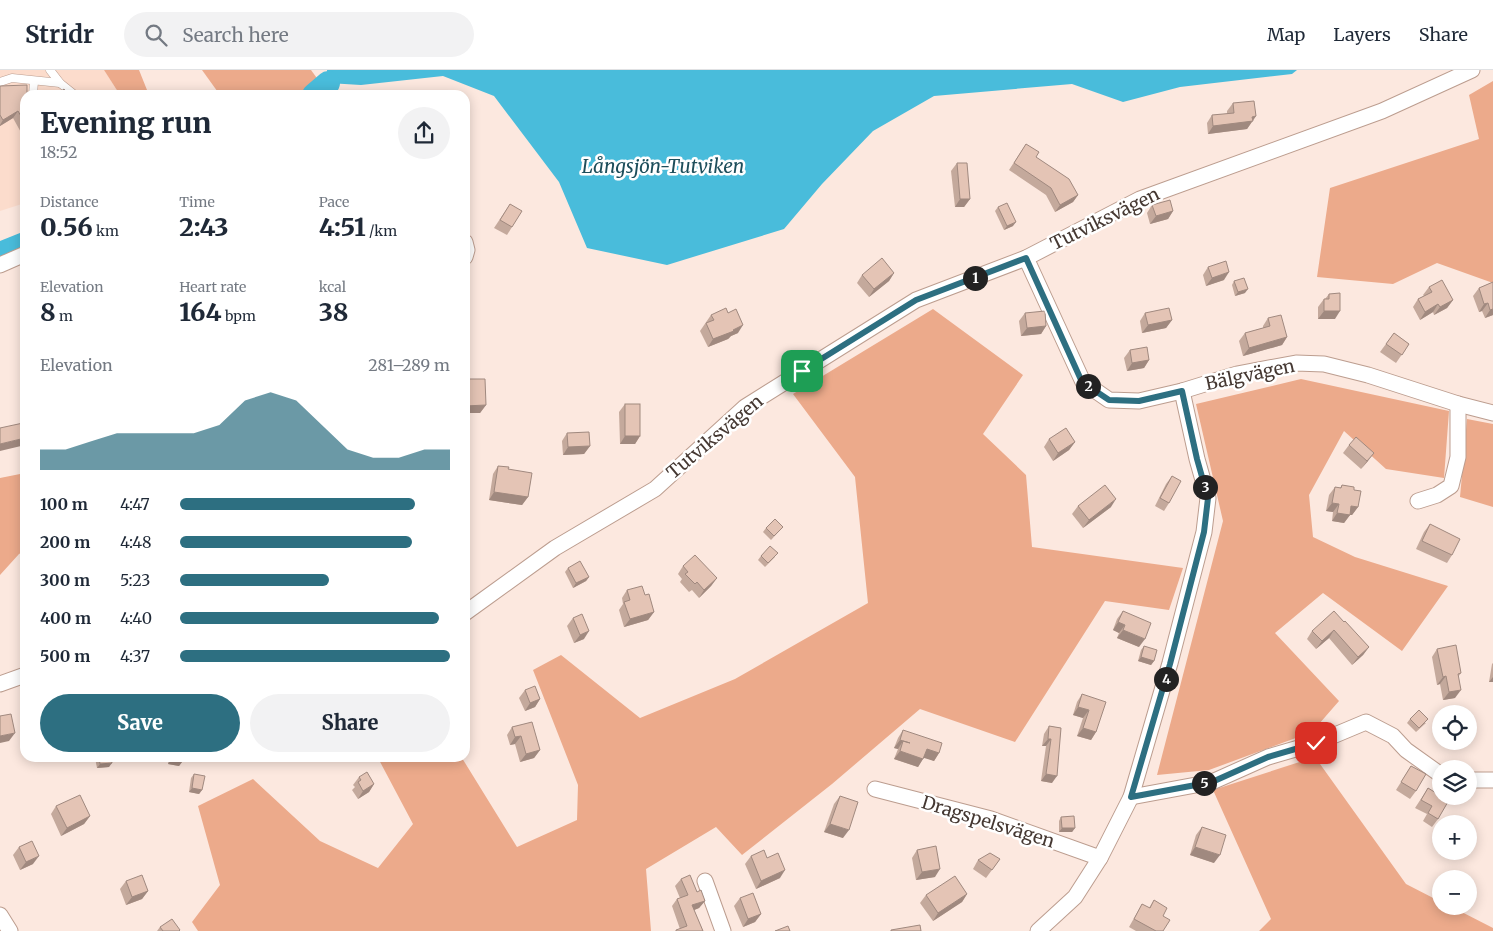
<!DOCTYPE html>
<meta charset="utf-8">
<style>
:root{--surface:#fff;--page:#f2f2f3;--text:#1f2937;--muted:#747a83;--line:#e0e1e3;--accent:#2d6f81}
body{margin:0;font-family:Merriweather,serif;background:var(--page);color:var(--text);height:100vh;display:flex;flex-direction:column;font-size:19px;white-space:nowrap}
*{box-sizing:border-box;margin:0}
p{font-size:16px;color:var(--muted)}
.icon{flex:none;width:28px;height:28px;fill:none;stroke:currentColor;stroke-width:2;stroke-linecap:round;stroke-linejoin:round}
.map{position:relative;flex:1;overflow:hidden}
.panel{position:absolute;left:20px;top:20px;width:450px;height:672px;display:flex;flex-direction:column;background:var(--surface);border-radius:15px;box-shadow:0 2px 12px #0003}
.panel>*{flex:none}
.buttons{position:absolute;left:1432px;top:635px;display:grid;gap:10px}
.buttons a{display:grid;place-items:center;width:45px;height:45px;border-radius:50%;background:var(--surface);box-shadow:0 2px 12px #0003;font-size:25px}
.pin{position:absolute;display:grid;place-items:center;width:42px;height:42px;color:#fff;margin:-21px;border-radius:10px;box-shadow:0 2px 8px #0006}
.km{position:absolute;width:25px;height:25px;margin:-12px;border-radius:50%;background:#222;color:#fff;font-size:14px;line-height:25px;text-align:center}
.round{display:grid;place-items:center;flex:none;width:52px;height:52px;border-radius:26px;background:var(--page)}
.overview{display:flex;align-items:center;justify-content:space-between;height:85px;padding:0 20px}
h1{font-size:28px;font-weight:800;line-height:38px}
.figures{display:grid;grid-template-columns:repeat(3,1fr);gap:8px;height:85px;padding:5px 20px}
.figures div{display:grid;align-content:center}
.figures b{font-size:25px;font-weight:800}
.figures small{font-size:14px;font-weight:400}
.figures p{font-size:14px}
.chart{height:140px;padding:10px 20px}
.chart p{display:flex;justify-content:space-between}
.chart svg{width:100%;height:90px;margin-top:5px;fill:var(--accent);opacity:.7}
.button{display:flex;gap:10px;margin-top:auto;padding:10px 20px}
.button a{flex:1;height:58px;border-radius:30px;background:var(--accent);color:#fff;font-size:20px;font-weight:800;line-height:58px;text-align:center}
.button a+a{background:var(--page);color:var(--text)}
ul{padding:0 20px;list-style:none;font-size:16px}
li{display:grid;grid-template-columns:80px 60px 1fr;align-items:center;height:38px}
li i{height:12px;border-radius:6px;background:var(--accent)}
header{display:flex;align-items:center;gap:30px;box-sizing:border-box;height:70px;padding:0 25px;background:var(--surface);border-bottom:1px solid var(--line)}
header strong{font-size:24px}
nav{display:flex;gap:28px;margin-inline-start:auto;font-size:18px}
.search{width:350px;height:45px;background:var(--page);display:flex;align-items:center;gap:12px;box-sizing:border-box;padding:0 18px;border-radius:28px;color:var(--muted);font-size:19px}
.map>svg:first-child{display:block}
</style>
<header>
<strong>Stridr</strong>
<div class="search"><svg class="icon" aria-label="search" viewBox="0 0 24 24"><circle cx="10" cy="10" r="6"/><path d="M15 15l6 6"/></svg>Search here</div>
<nav><a>Map</a><a>Layers</a><a>Share</a></nav>
</header>
<div class="map">
<svg width="1493" height="861" viewBox="0 0 1493 861">
<rect width="100%" height="100%" fill="#fce8df"/>
<path fill="#fcdccc" d="M0,0h104l16,25h-95v108l-25,8z"/>
<g fill="#ecaa8b">
<path d="M104,0h35l10,25h-29z"/>
<path d="M202,0h109l8,11 -17,14h-82z"/>
<path d="M1493,11v202l-56,-20 -44,21 -76,-7 13,-89 149,-49 -10,-44z"/>
<path d="M933,239l90,66 -40,59 43,41 6,72 151,21 -14,42 -64,-9 -90,141 -95,-33 -88,75 -90,71 -26,-28 -70,42 5,62h-453l-6,-9 28,-37 -22,-79 55,-27 67,62 58,27 35,-44 -35,-66h84l55,89 60,-27 1,-35 -45,-115 28,-15 79,63 95,-39 133,-76 -13,-126 -62,-83z"/>
<path d="M1301,309l148,32 -5,67 -58,-9 -42,-38 -35,64 4,42 42,20 93,29 -46,65 -79,-58 -48,40 64,68 -27,31 -103,38 -52,5 66,-254 -27,-117z"/>
<path d="M1467,349l26,5v83l-33,-10z"/>
<path d="M25,403v78l-6,3 -19,21v-97z"/>
<path d="M1315,687l91,127 35,18v4h9l43,22v3h-234l12,-12 -58,-129z"/>
</g>
<path fill="#49bcdb" d="M327,0h970l-5,4 -112,13 -57,15 -51,-18 -138,12 -61,35 -51,53 -38,45 -117,36 -80,-17 -28,-66 -65,-86 -51,-20 -82,9 -33,-2z"/>
<g fill="none" stroke-linecap="round" stroke-linejoin="round">
<g stroke="#49bcdb" stroke-width="24">
<path d="M314,25l14,-12"/>
<path d="M0,184l25,-10"/>
</g>
<g stroke="#bc9d8f" stroke-width="9">
<g id="lane">
<path d="M50,0l10,13"/>
<path d="M0,12l12,-4 48,5 15,12"/>
<path d="M33,25l1,-14"/>
</g>
</g>
<g stroke="#bc9d8f" stroke-width="17">
<g id="street">
<path d="M465,172l2,8 -2,7"/>
<path d="M1026,188l57,124 26,18 30,1 43,-10 55,-17 59,-11 28,1 44,11 90,29 35,9"/>
<path d="M0,195l25,-11"/>
<path d="M1418,431l19,-6 14,-9 7,-29v-53"/>
<path d="M465,543l90,-65 100,-59 90,-82 171,-107 110,-42 114,-59 242,-88 90,-41"/>
<path d="M0,614l25,-9"/>
<path d="M1469,710h24"/>
<path d="M875,719l116,30 109,39"/>
<path d="M1131,727l81,-15 56,-25 48,-14 50,-21 27,14 13,14 35,25"/>
<path d="M705,811l18,50"/>
<path d="M0,845l10,16"/>
<path d="M1038,861l37,-34 25,-39 31,-61 39,-134 34,-131 4,-34 -11,-39 -15,-68"/>
</g>
</g>
<use href="#lane" stroke="#fff" stroke-width="8"/>
<use href="#street" stroke="#fff" stroke-width="15"/>
</g>
<g fill="#c4a99c">
<path d="M0,16l25,9v39l-2,2 -10,-18 -13,8z"/>
<path d="M1233,33l23,13 -9,13 -39,5 -1,-11 5,-8 15,-1v-3z"/>
<path d="M1026,74l10,13 42,38 -5,7 -18,10 -9,-17 -37,-25z"/>
<path d="M957,93l13,36 -6,8h-9l-4,-36z"/>
<path d="M510,134l2,23 -5,8 -13,-7z"/>
<path d="M1152,135l21,6 -5,8 -18,5 -3,-11z"/>
<path d="M998,137l15,19 -9,4 -9,-19z"/>
<path d="M1208,197l16,13 -18,6 -3,-11z"/>
<path d="M894,203l-5,8 -20,16 -12,-14 5,-8z"/>
<path d="M1234,211l11,12 -10,3 -3,-11z"/>
<path d="M1493,212v33l-8,3 -3,-7 -3,1 -6,-16 6,-8z"/>
<path d="M1429,217l24,13 -6,8 -13,7 -1,-3 -13,8 -7,-13 5,-8 6,-3 -1,-1z"/>
<path d="M1329,224l6,25h-17v-12l6,-8h1z"/>
<path d="M1025,243l21,13 -5,8 -20,2 -2,-15z"/>
<path d="M1145,243l27,7 -6,8 -24,5 -2,-12z"/>
<path d="M711,245l27,18 -7,3 -3,3 -20,8 -8,-16z"/>
<path d="M1268,248l19,19 -5,8 -39,11 -4,-15 6,-8 18,-5v-2z"/>
<path d="M1394,263l15,11 -13,19 -16,-11z"/>
<path d="M1130,280l19,10 -5,8 -17,3 -3,-13z"/>
<path d="M469,309l17,26 -6,8h-15v-28z"/>
<path d="M625,334l15,32 -5,8h-15l-1,-32z"/>
<path d="M567,363l23,13 -6,8 -21,1 -1,-14z"/>
<path d="M1049,369l26,3 -6,8 -16,11 -9,-14z"/>
<path d="M1349,375l19,16 -7,8 -18,-16z"/>
<path d="M498,396l10,3 20,28 -6,8 -33,-5 4,-26z"/>
<path d="M1172,406l-3,27 -5,8 -9,-5 11,-22z"/>
<path d="M1342,415l12,5 4,17 -6,8h-2l-6,8 -12,-2 1,-9 -7,-1 3,-16 6,-8 5,1z"/>
<path d="M1078,436l33,1 -28,21 -11,-14z"/>
<path d="M1430,454l22,31 -5,8 -31,-14 8,-17z"/>
<path d="M783,457l-12,13 -8,-8 3,-4z"/>
<path d="M761,486l14,1 -10,10 -7,-7z"/>
<path d="M683,496l34,12 -6,8 -12,12 -7,-8 -3,2 -9,-10 2,-3 -4,-5z"/>
<path d="M568,498l21,9 -3,4 -13,7 -8,-16z"/>
<path d="M627,520l18,5 9,17 -6,8 -24,7 -5,-17 4,-6 -1,-6z"/>
<path d="M1123,541l16,36 -22,-9 2,-5 -6,-3 4,-11z"/>
<path d="M573,548l11,21 -10,4 -7,-17z"/>
<path d="M1344,552l25,25 -6,8 -11,10 -23,-27 -13,11 -9,-10 5,-8z"/>
<path d="M1144,576l10,15 -3,4 -13,-4 3,-11z"/>
<path d="M1437,579l24,24 -3,4 -3,21 -12,2 -3,-16 -3,1 -5,-28z"/>
<path d="M1493,593v19h-4l3,-18z"/>
<path d="M525,620l15,9 -5,8 -10,4 -6,-13z"/>
<path d="M1082,624l14,38 -5,8 -14,-4 6,-18 -10,-3 4,-13z"/>
<path d="M1410,649l16,4 -10,9 -9,-9z"/>
<path d="M1049,656l12,2 -9,55 -11,-2 5,-35h-4l2,-12z"/>
<path d="M512,657l28,23 -6,8 -14,4 -5,-18 -5,1 -3,-10z"/>
<path d="M903,660l36,23 -5,8 -10,-4 -6,10 -24,-8 4,-10 -4,-1 4,-10z"/>
<path d="M95,688h16l-2,9 -12,1z"/>
<path d="M169,688h16l-6,8 -11,-2z"/>
<path d="M1411,696l5,25 -6,8 -14,-9z"/>
<path d="M194,704l8,16 -3,4 -10,-2 2,-14z"/>
<path d="M359,707l15,7 -5,8 -11,7 -6,-9 3,-3 -2,-2z"/>
<path d="M1428,718l10,31 -6,8 -9,-6 4,-7 -12,-6z"/>
<path d="M840,726l3,42 -19,-6 10,-28z"/>
<path d="M56,736l34,10 -6,8 -23,12 -10,-22z"/>
<path d="M1061,747l14,11 -3,4h-13v-11z"/>
<path d="M1202,757l12,36 -24,-8 6,-20z"/>
<path d="M19,777l14,17 -13,6 -7,-15z"/>
<path d="M917,780l18,27 -19,3 -4,-22z"/>
<path d="M751,786l16,2 13,20 -24,11 -11,-25z"/>
<path d="M1000,789l-14,19 -13,-9 5,-9z"/>
<path d="M681,809l16,13 8,9 -6,7 -5,2 9,21h-27l4,-2 -8,-23 5,-7 3,-1 -5,-12z"/>
<path d="M126,811l22,10 -6,8 -16,6 -6,-16z"/>
<path d="M967,824l-5,8 -29,19 -13,-18 6,-8z"/>
<path d="M740,828l21,16 -6,8 -12,5 -9,-21z"/>
<path d="M1154,830l9,31h-27l-7,-4 13,-23 7,4z"/>
<path d="M160,857l19,4h-22z"/>
</g>
<g fill="#a0897f">
<path d="M18,41l-5,7 -13,8v-1l3,-5z"/>
<path d="M1256,46l-9,13 -39,5 5,-8z"/>
<path d="M1078,125l-5,7 -18,10 5,-7z"/>
<path d="M960,129h10l-6,8h-9z"/>
<path d="M1173,141l-5,8 -18,5 6,-8z"/>
<path d="M1016,152l-3,4 -9,4 3,-4z"/>
<path d="M1229,202l-5,8 -18,6 6,-8z"/>
<path d="M894,203l-5,8 -20,16 5,-8z"/>
<path d="M1248,219l-3,4 -10,3 3,-4z"/>
<path d="M1453,230l-6,8 -13,7 6,-8z"/>
<path d="M1488,233l-6,8 -3,1 5,-8z"/>
<path d="M1438,234l-5,8 -13,8 5,-8z"/>
<path d="M1493,239v6l-8,3 5,-8z"/>
<path d="M1324,241h16l-5,8h-17z"/>
<path d="M1172,250l-6,8 -24,5 6,-8z"/>
<path d="M743,255l-5,8 -7,3 -3,3 -20,8 5,-8z"/>
<path d="M1046,256l-5,8 -20,2 6,-8z"/>
<path d="M1287,267l-5,8 -39,11 6,-8z"/>
<path d="M1149,290l-5,8 -17,3 5,-8z"/>
<path d="M486,335l-6,8h-15v-7z"/>
<path d="M625,366h15l-5,8h-15z"/>
<path d="M25,368v2l-4,6 -21,5v-7z"/>
<path d="M1075,372l-6,8 -16,11 5,-8z"/>
<path d="M590,376l-6,8 -21,1 5,-8z"/>
<path d="M1374,383l-6,8 -7,8 6,-8z"/>
<path d="M494,422l34,5 -6,8 -33,-5z"/>
<path d="M1116,429l-5,8 -28,21 6,-8z"/>
<path d="M1332,433l7,1 -6,8 -7,-1z"/>
<path d="M1351,436l7,1 -6,8h-2l-6,8 -12,-2 5,-8z"/>
<path d="M589,507l-3,4 -13,7 3,-5z"/>
<path d="M717,508l-6,8 -12,12 5,-8z"/>
<path d="M654,542l-6,8 -24,7 6,-8z"/>
<path d="M1118,552l7,3 -6,8 -6,-3z"/>
<path d="M1123,560l22,9 -6,8 -22,-9z"/>
<path d="M1334,560l-5,8 -13,11 6,-8z"/>
<path d="M589,561l-5,8 -10,4 6,-8z"/>
<path d="M1369,577l-6,8 -11,10 6,-8z"/>
<path d="M1141,587l13,4 -3,4 -13,-4z"/>
<path d="M1446,606l-6,8 -3,1 6,-8z"/>
<path d="M1493,607v5h-4z"/>
<path d="M1461,620l-6,8 -12,2 6,-8z"/>
<path d="M540,629l-5,8 -10,4 5,-8z"/>
<path d="M1078,637l11,3 -6,8 -10,-3z"/>
<path d="M1083,658l13,4 -5,8 -14,-4z"/>
<path d="M15,663l-6,8 -9,2v-7z"/>
<path d="M521,666l-6,8 -5,1 5,-8z"/>
<path d="M1048,669h3l-5,7h-4z"/>
<path d="M900,670l10,3 -7,-2 -5,8 -4,-1z"/>
<path d="M927,679l12,4 -5,8 -13,-4z"/>
<path d="M540,680l-6,8 -14,4 6,-8z"/>
<path d="M900,681l23,8 -5,8 -24,-8z"/>
<path d="M172,688h13l-6,8 -11,-2z"/>
<path d="M112,693l-3,4 -12,1 3,-4z"/>
<path d="M1046,704l11,2 -5,7 -11,-2z"/>
<path d="M374,714l-5,8 -11,7 5,-8z"/>
<path d="M192,718l10,2 -3,4 -10,-2z"/>
<path d="M90,746l-6,8 -23,12 6,-8z"/>
<path d="M830,754l19,6 -6,8 -19,-6z"/>
<path d="M1062,758h13l-3,4h-13z"/>
<path d="M1195,777l25,8 -6,8 -24,-8z"/>
<path d="M39,786l-6,8 -13,6 6,-8z"/>
<path d="M940,799l-5,8 -19,3 6,-8z"/>
<path d="M785,800l-5,8 -24,11 5,-8z"/>
<path d="M148,821l-6,8 -16,6 6,-8z"/>
<path d="M967,824l-5,8 -29,19 5,-8z"/>
<path d="M705,831l-6,7 -12,5 5,-8z"/>
<path d="M761,844l-6,8 -12,5 5,-8z"/>
</g>
<g fill="#e4c4b5" stroke="#a0897f">
<path d="M27,15v10h-2v28l-7,-12 -15,9 -3,-5v-29z"/>
<path d="M64,19l4,6h-12z"/>
<path d="M1254,31l2,15 -4,1 1,4 -40,5 -1,-11 22,-2 -1,-10z"/>
<path d="M1026,74l13,8 -3,5 33,22 9,16 -18,10 -9,-17 -37,-25z"/>
<path d="M957,93h10l3,36h-10z"/>
<path d="M1170,130l3,11 -17,5 -4,-11z"/>
<path d="M1007,133l9,19 -9,4 -9,-19z"/>
<path d="M510,134l12,7 -10,16 -12,-7z"/>
<path d="M882,188l12,15 -20,16 -12,-14z"/>
<path d="M1226,191l3,11 -17,6 -4,-11z"/>
<path d="M1244,208l4,11 -10,3 -4,-11z"/>
<path d="M1442,210l11,20 -13,7 -2,-3 -13,8 -7,-13 14,-7 -3,-5z"/>
<path d="M1493,212v27l-3,1 -2,-7 -4,1 -5,-16z"/>
<path d="M1340,223v18h-16v-12h5v-5z"/>
<path d="M726,238l2,5 8,-4 7,16 -10,5 1,1 -21,8 -7,-16 8,-3 -3,-5z"/>
<path d="M1169,238l3,12 -24,5 -3,-12z"/>
<path d="M1045,241l1,15 -19,2 -2,-15z"/>
<path d="M1281,245l6,22 -38,11 -4,-15 25,-7 -2,-8z"/>
<path d="M1394,263l15,11 -7,11 -16,-11z"/>
<path d="M1147,277l2,13 -17,3 -2,-13z"/>
<path d="M469,309h16l1,26 -21,1v-18h4z"/>
<rect x="625" y="334" width="15" height="32"/>
<path d="M23,353l2,9v6l-25,6v-16z"/>
<path d="M1066,358l9,14 -17,11 -9,-14z"/>
<path d="M589,362l1,14 -22,1 -1,-14z"/>
<path d="M1356,367l18,16 -7,8 -18,-16z"/>
<path d="M498,396l11,1 -1,2 24,4 -4,24 -34,-5z"/>
<path d="M1172,406l9,5 -12,22 -9,-5z"/>
<path d="M1105,415l11,14 -27,21 -11,-14z"/>
<path d="M1342,415l12,2v3l7,1 -3,16 -7,-1 -1,9 -13,-2 2,-9 -7,-1 3,-16 6,1z"/>
<path d="M775,449l8,8 -9,9 -8,-8z"/>
<path d="M1430,454l30,15 -8,16 -30,-14z"/>
<path d="M770,476l8,7 -10,10 -7,-7z"/>
<path d="M695,485l22,23 -13,12 -7,-8 -2,2 -10,-10 3,-2 -5,-6z"/>
<path d="M580,491l9,16 -13,6 -8,-15z"/>
<path d="M642,516l3,9 4,-1 5,18 -24,7 -6,-17 6,-2 -3,-10z"/>
<path d="M1123,541l28,12 -6,16 -22,-9 2,-5 -7,-3z"/>
<path d="M1334,541l10,11 1,-1 24,26 -11,10 -24,-27 -12,11 -10,-10z"/>
<path d="M582,544l7,17 -9,4 -7,-17z"/>
<path d="M1456,575l5,28 -3,1 3,16 -12,2 -3,-16 -3,1 -6,-28z"/>
<path d="M1144,576l13,4 -3,11 -13,-4z"/>
<path d="M535,616l5,13 -10,4 -5,-13z"/>
<path d="M1082,624l24,8 -10,30 -13,-4 6,-18 -11,-3z"/>
<path d="M1419,640l9,9 -9,9 -9,-9z"/>
<path d="M11,644l4,19 -15,3v-20z"/>
<path d="M532,652l8,28 -14,4 -5,-18 -6,1 -3,-10z"/>
<path d="M1049,656l12,2 -4,48 -11,-2 5,-35h-3z"/>
<path d="M903,660l39,13 -3,10 -12,-4 -4,10 -23,-8 3,-10 7,2 -10,-3z"/>
<path d="M99,688h12l1,5 -12,1z"/>
<path d="M1411,696l15,8 -10,17 -15,-9z"/>
<path d="M367,702l7,12 -11,7 -5,-9 3,-2 -2,-3z"/>
<path d="M194,704l11,2 -3,14 -10,-2z"/>
<path d="M1428,718l13,8 8,4 -11,19 -10,-6 4,-7 -11,-6z"/>
<path d="M80,725l10,21 -23,12 -11,-22z"/>
<path d="M840,726l18,6 -9,28 -19,-6z"/>
<path d="M1074,746l1,12h-13l-1,-11z"/>
<path d="M1202,757l24,8 -6,20 -25,-8z"/>
<path d="M32,771l7,15 -13,6 -7,-15z"/>
<path d="M936,776l4,23 -18,3 -5,-22z"/>
<path d="M764,780l3,8 11,-5 7,17 -24,11 -10,-25z"/>
<path d="M990,783l10,6 -8,11 -14,-10z"/>
<path d="M142,805l6,16 -16,6 -6,-16z"/>
<path d="M690,805l7,17 4,-2 4,11 -13,4 11,26h-27v-1l11,-4 -10,-27 11,-4 -7,-16z"/>
<path d="M955,806l12,18 -29,19 -12,-18z"/>
<path d="M753,823l8,21 -13,5 -8,-21z"/>
<path d="M1154,830l13,8 -4,8 7,4 -7,11h-7l-22,-12 8,-15 8,4z"/>
<path d="M172,849l8,11 -1,1h-16l-3,-4z"/>
<path d="M920,855l1,6h-30v-1z"/>
<path d="M788,856l2,5h-15z"/>
</g>
<g fill="none" stroke-linecap="round" stroke-linejoin="round">
<g stroke="#fff" stroke-width="10">
<path id="route" d="M802,301l114,-71 110,-42 56,124 27,18 30,1 43,-10 15,68 11,39 -4,34 -34,132 -39,133 81,-15 56,-25 48,-14"/>
</g>
<use href="#route" stroke="#2d6f81" stroke-width="6"/>
</g>
<g text-anchor="middle" stroke-width="5" stroke-linejoin="round" paint-order="stroke">
<g font-size="18" fill="#453832" stroke="#fff">
<text transform="translate(1105 149) rotate(-26)" y="6">Tutviksvägen</text>
<text transform="translate(1250 305) rotate(-12)" y="6">Bälgvägen</text>
<text transform="translate(715 367) rotate(-40)" y="6">Tutviksvägen</text>
<text transform="translate(988 752) rotate(17)" y="6">Dragspelsvägen</text>
</g>
<g font-size="19" font-style="italic" fill="#1d4e5b" stroke="#fff">
<text x="663" y="103">Långsjön-Tutviken</text>
</g>
</g>
</svg>
<div class="buttons">
<a><svg class="icon" aria-label="locate" viewBox="0 0 24 24"><circle cx="12" cy="12" r="6"/><path d="M12 2v4M12 18v4M2 12h4M18 12h4"/></svg></a>
<a><svg class="icon" aria-label="layers" viewBox="0 0 24 24"><path d="M12 4l9 5-9 5-9-5zM3 14l9 5 9-5"/></svg></a>
<a>+</a>
<a>−</a>
</div>
<div class="pin" style="left:802px;top:301px;background:#1e9e55"><svg class="icon" aria-label="arrive" viewBox="0 0 24 24"><path d="M6 21V4h12l-3 4 3 4H6"/></svg></div>
<div class="pin" style="left:1316px;top:673px;background:#d93025"><svg class="icon" aria-label="check" viewBox="0 0 24 24"><path d="M5 12l5 5 9-10"/></svg></div>
<b class="km" style="left:975px;top:208px">1</b>
<b class="km" style="left:1088px;top:316px">2</b>
<b class="km" style="left:1205px;top:417px">3</b>
<b class="km" style="left:1166px;top:609px">4</b>
<b class="km" style="left:1204px;top:713px">5</b>
<section class="panel">
<div class="overview"><div><h1>Evening run</h1><p>18:52</p></div><a class="round"><svg class="icon" aria-label="share" viewBox="0 0 24 24"><path d="M12 15V3M7 8l5-5 5 5M5 13v7h14v-7"/></svg></a></div>
<div class="figures">
<div><p>Distance</p><b>0.56<small> km</small></b></div>
<div><p>Time</p><b>2:43</b></div>
<div><p>Pace</p><b>4:51<small> /km</small></b></div>
</div>
<div class="figures">
<div><p>Elevation</p><b>8<small> m</small></b></div>
<div><p>Heart rate</p><b>164<small> bpm</small></b></div>
<div><p>kcal</p><b>38</b></div>
</div>
<div class="chart"><p><span>Elevation</span>281–289 m</p>
<svg viewBox="0 0 160 44" preserveAspectRatio="none"><path d="M0 44V34L10 34L20 30L30 26L40 26L50 26L60 26L70 22L80 10L90 6L100 10L110 22L120 34L130 38L140 38L150 34L160 34V44z"/></svg>
</div>
<ul>
<li><b>100 m</b>4:47<i style="width:87%"></i></li>
<li><b>200 m</b>4:48<i style="width:86%"></i></li>
<li><b>300 m</b>5:23<i style="width:55%"></i></li>
<li><b>400 m</b>4:40<i style="width:96%"></i></li>
<li><b>500 m</b>4:37<i style="width:100%"></i></li>
</ul>
<div class="button"><a>Save</a><a>Share</a></div>
</section>
</div>
